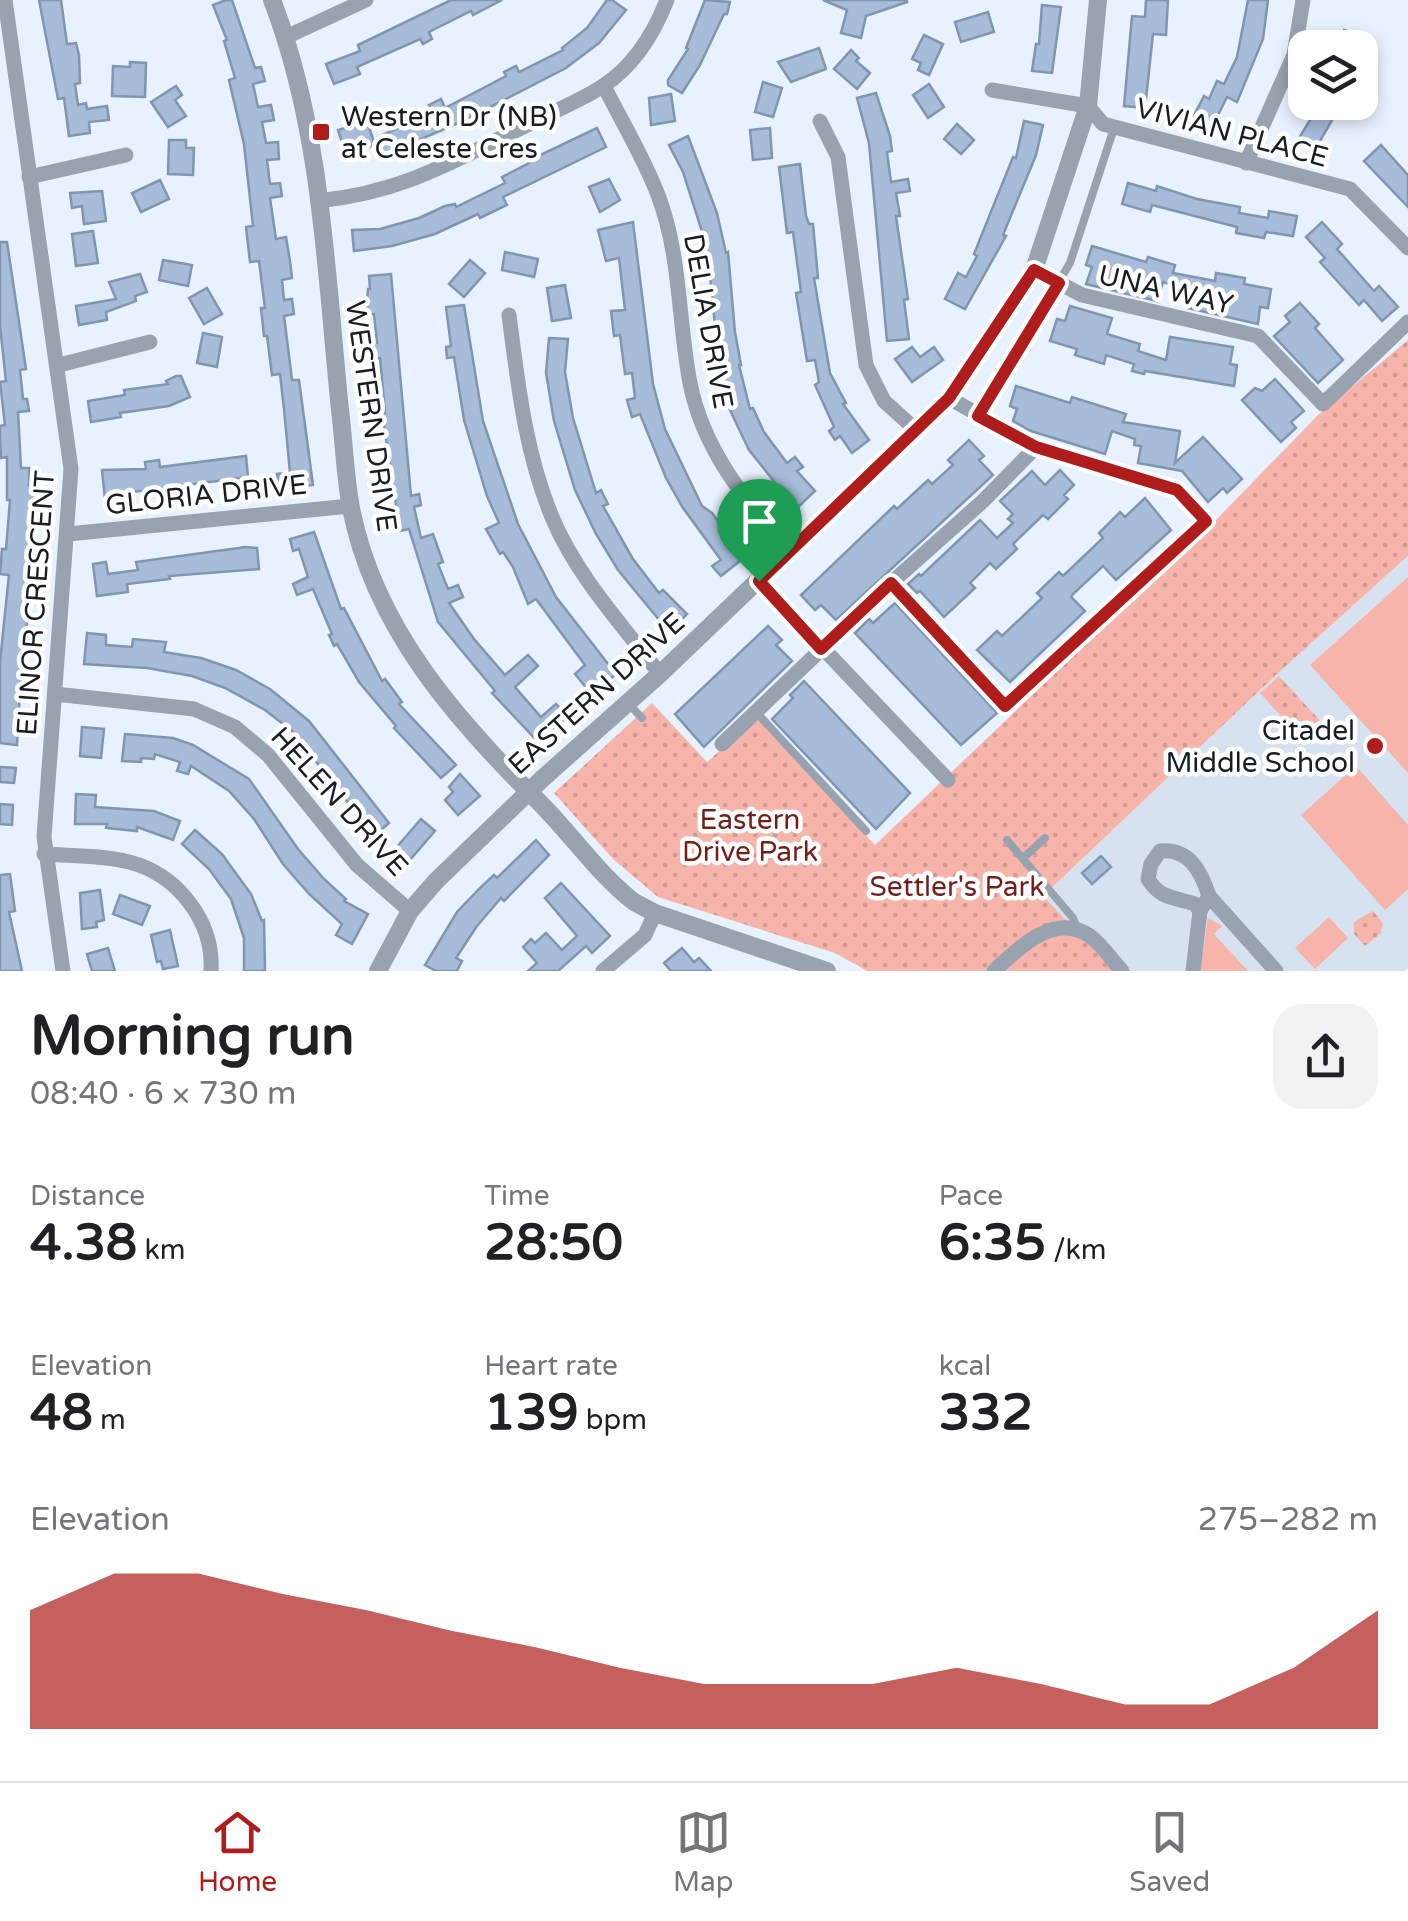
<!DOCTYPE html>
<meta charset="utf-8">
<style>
:root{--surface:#fff;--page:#f2f2f2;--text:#202124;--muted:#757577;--line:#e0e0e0;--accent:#ae1d1c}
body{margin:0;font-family:"Varela Round",sans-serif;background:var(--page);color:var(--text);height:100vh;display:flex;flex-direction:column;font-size:38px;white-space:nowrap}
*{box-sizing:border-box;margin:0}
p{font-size:32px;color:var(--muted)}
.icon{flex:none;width:55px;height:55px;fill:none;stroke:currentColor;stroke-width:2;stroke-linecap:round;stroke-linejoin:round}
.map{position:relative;height:971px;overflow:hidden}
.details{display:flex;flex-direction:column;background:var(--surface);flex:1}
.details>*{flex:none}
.fabs{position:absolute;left:1288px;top:30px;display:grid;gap:20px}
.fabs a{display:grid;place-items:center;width:90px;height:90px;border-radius:20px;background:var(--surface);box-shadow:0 5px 15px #0003;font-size:50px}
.pin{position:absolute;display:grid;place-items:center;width:85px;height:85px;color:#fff;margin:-102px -42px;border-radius:50% 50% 50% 0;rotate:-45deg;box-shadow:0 0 10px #0007}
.pin .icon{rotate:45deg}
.round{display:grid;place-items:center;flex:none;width:105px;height:105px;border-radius:30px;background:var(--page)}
.headline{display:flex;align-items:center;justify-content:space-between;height:170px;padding:0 30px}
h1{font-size:55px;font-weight:700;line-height:75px}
.metrics{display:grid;grid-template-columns:repeat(3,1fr);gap:15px;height:170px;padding:10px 30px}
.metrics div{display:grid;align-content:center}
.metrics b{font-size:50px;font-weight:700}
.metrics small{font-size:28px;font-weight:400}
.metrics p{font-size:28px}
.chart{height:280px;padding:20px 30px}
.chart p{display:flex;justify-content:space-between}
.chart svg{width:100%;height:180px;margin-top:10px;fill:var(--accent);opacity:.7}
.tab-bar{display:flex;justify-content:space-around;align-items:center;height:140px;border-top:2px solid var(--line);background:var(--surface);font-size:28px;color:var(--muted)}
.tab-bar a{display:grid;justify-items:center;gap:5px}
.tab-bar .on{color:var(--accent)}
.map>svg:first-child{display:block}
</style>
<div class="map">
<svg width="1408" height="971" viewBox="0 0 1408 971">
<defs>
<pattern id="park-dots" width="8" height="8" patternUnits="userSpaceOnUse" patternTransform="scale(2.5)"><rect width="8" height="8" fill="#f7b4ab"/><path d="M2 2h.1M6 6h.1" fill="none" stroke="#d39a93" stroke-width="1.8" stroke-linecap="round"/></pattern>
</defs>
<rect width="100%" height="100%" fill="#e8f2fe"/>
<path fill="#d7e2f0" d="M1408,556v412l-4,3h-290l-72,-74 235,-223z"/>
<g fill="#f7b4ab">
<path d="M1408,577v196l-98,-108z"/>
<path d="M1356,766l52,59v64l-23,21 -84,-95z"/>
<path d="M1329,917l19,21 -33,31 -20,-21z"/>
<path d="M1208,918l14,8 -8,8 34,37h-48z"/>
</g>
<g fill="url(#park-dots)">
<path d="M1408,340v216l-131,118 -234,222 71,75h-247l-32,-18 -177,-56 -45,-38 -59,-66 98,-90 55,59 50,-45 118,128 341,-325 102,-105z"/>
<path d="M1279,676l45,49 -19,18 -45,-50z"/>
<path d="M1373,911l10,12 -2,10 -16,13 -11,-12v-12z"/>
</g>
<g fill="#a6bcd9" stroke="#8095b0" stroke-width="2.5">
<path d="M39,0h22l6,44 9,-1 3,12 1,28 -5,1 3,21 8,-2 1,6 20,-3 2,14 -20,2 1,11 -21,3 -5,-38 -6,1z"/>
<path d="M226,0h6l23,68 6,-1 4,14 -12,3 5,23 13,-2 3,15 -12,2 4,21 12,-1 1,17 -12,1 3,24 10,-1 2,13 -12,2 6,41 10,-2 4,24 2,17 -10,2 2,20 8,-1 2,15 -10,2 8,64h7l14,105 -34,4 -2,-15 13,-1 -6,-64 -4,-35 -8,1 -5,-39h-3l-3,-28h4l-6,-47 -9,1 -4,-35 7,-1 -9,-82 -15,-64 6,-2 -11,-37 3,-1 -14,-35z"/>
<path d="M451,0h51l-29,15 -2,-4 -42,21 3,7 -9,5 -3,-5 -63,28 3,7 -26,10 -8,-20 34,-13 -2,-6z"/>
<path d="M607,0h5l14,10 -27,33 -33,25 -103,53 -79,34 -6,-18 55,-25 -4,-7 12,-6 4,9 61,-32 -2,-4 12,-6 3,6 44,-22 -1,-2 25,-20z"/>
<path d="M705,0l25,2 -3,12h-3l-24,51 -18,28 -14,-8v-5l20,-31 -2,-1z"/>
<path d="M823,0h84v2l-41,14 -5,22 -20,-5 6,-23z"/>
<path d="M1146,0h22l-2,35 -13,-1 -8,74 -21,-2 8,-90 13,1z"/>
<path d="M1248,0h20l-5,39 -26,63 -10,-5 -18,36 -19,-10 14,-27 5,3 8,-18 7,3 13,-27z"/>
<path d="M1042,5l19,2 -9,66 -20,-2 4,-27h3z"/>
<path d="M988,12l6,20 -33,10 -6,-20z"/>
<path d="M1344,30l17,6 -4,12h-19z"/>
<path d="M924,35l19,9 -14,31 -11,-5 3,-7 -9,-4z"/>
<path d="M819,48l7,21 -35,13 -13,-20z"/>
<path d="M851,50l8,8 -3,3 14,12 -13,16 -23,-20z"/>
<path d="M130,62l16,1 -1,34 -33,-1 1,-30 17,1z"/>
<path d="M763,82l19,6 -9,29 -18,-5z"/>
<path d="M929,84l15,23 -16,11 -15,-23z"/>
<path d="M176,86l6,9 -7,5 11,16 -18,11 -17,-25z"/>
<path d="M876,93l14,43 2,15 -5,1 4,30 17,-3 2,12 -14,2 4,23h-4l12,83 -4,1 5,39 -22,2 -18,-198 -12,-45z"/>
<path d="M671,94l4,27 -24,4 -2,-27z"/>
<path d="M1321,102h25l-7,15 -4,-2 -19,33 -17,-10z"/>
<path d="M367,121l8,24 -29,10 -8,-25z"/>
<path d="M1024,121l19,4 -7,30 -33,80 3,1 -41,73 -20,-10 13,-26 8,4 11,-21 -3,-2 39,-97 3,1z"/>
<path d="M957,124l17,16 -13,14 -17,-15z"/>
<path d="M597,128l9,19 -103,50 4,8 -27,13 -2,-4 -43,20 -43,12 -38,5 -2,-21 28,-1 39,-11 26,-12 10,-2 1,3 49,-24 -3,-6 35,-18 -1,-2z"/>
<path d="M770,128l2,30 -19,2 -3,-30z"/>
<path d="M688,136l29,77 9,40 2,-1 7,80 6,33h-2l11,44 3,-1 11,24 23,31 8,-6 8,10 -6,4 18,20 -19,18 -47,-59 -19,-40 -8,-32 3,-1 -10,-51 -8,-79 -24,-75 -14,-27z"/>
<path d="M169,140h17v8h8l-1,27 -25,-1z"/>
<path d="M1381,145l27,30v32l-44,-46z"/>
<path d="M800,164l6,52 3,8h4l5,54h-4l16,95 16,30 -3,1 26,36 -17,13 -12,-17 -5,4 -6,-9 5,-4 -19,-42 4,-3 -4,-22 -8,1 -11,-68 5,-1 -8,-60 -6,1 -8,-66z"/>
<path d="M609,179l11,21 -20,12 -11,-25z"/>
<path d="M160,180l9,19 -28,13 -9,-19z"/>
<path d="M1128,183l28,8 1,-5 40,13 43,8 -1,6 29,5 1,-7 28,5 -4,20 -27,-4 -2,6 -28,-5 1,-6 -85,-22 -2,7 -28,-8z"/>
<path d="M102,191l4,30 -22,3 -2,-18 -10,2 -2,-15z"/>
<path d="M633,222l20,162 12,45 37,77 10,7 33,44 -24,19 -9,-10 9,-6 -38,-52 -17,-30 -26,-64 -8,3 -5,-17 8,-2 -3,-25 -7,1 -5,-39 -6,1 -3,-25 14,-1 -6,-52 -13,3 -8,-31z"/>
<path d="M1322,222l20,22 -5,5 37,42 5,-5 19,21 -16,14 -18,-21 -5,5 -39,-43 5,-4 -19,-21z"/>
<path d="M93,231l5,32 -22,3 -4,-32z"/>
<path d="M0,242h7l19,127 -6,1 3,29h4l2,12 -11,1 3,56h8v17h9l-7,43h5l-1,18 -2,12h-6l-3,37 7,1 -9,62 -5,87 -17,-2v-81l9,-87 -9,-1 2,-25h4l4,-49h-3v-43l-6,1 -1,-21v-11l5,-1 -5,-43 6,-1 -6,-55z"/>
<path d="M1092,246l54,16 2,-5 27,8 -2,8 42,8 1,-8 29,5 -1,6 27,5 -3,19 -8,-1 -2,17 -70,-16 2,-11 -6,-2 1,-6 -22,-7 -6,19 -71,-17 6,-17 -6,-2z"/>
<path d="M505,252l33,7 -4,18 -32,-7z"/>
<path d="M163,260l29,5 -4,21 -29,-6z"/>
<path d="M470,260l15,13 -21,24 -15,-13z"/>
<path d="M140,274l7,18 -12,4 1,5 -30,11 1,8 -28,5 -3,-19 40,-7 -7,-17z"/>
<path d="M391,274l20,222 8,-2 2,11 -7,2 7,31 12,-4 10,28 -5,2 10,25 10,-4 5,12 -14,6 25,36 31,36 23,-20 10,11 -23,21 26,30 15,-13 12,13 -29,26 -47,-50 3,-2 -57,-69 -29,-93 -9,2 -18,-118h3l-5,-55 -12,1 -2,-14 11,-2 -3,-29h-6l-1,-14 1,-11h2l-1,-13z"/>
<path d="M565,285l6,33 -19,3 -5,-33z"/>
<path d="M207,288l15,26 -18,10 -15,-26z"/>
<path d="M1300,303l19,21 -4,4 28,32 -25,23 -44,-47 16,-14 -5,-6z"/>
<path d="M464,305l19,116 35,103 38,73 60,77 -24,21 -17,-21 10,-9 -49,-66 -8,5 -15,-37 -10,-15 -3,2 -14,-25 13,-6 -12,-27 -23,-76 -10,-63 -7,1 -1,-11 5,-1 -5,-39z"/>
<path d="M1070,306l42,12 -5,16 33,10 -2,7 28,9 4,-23 63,10 -3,17 7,1 -3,21 -89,-15 -1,3 -12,-3 2,-7 -28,-9 -2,9 -29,-9 2,-6 -27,-8 7,-22 8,2z"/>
<path d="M203,333l19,4 -5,30 -20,-4z"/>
<path d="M549,338l19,1 -3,33 8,46 23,75 5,-3 7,14 -5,2 30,53 26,34 4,-3 24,24 -18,18 -51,-62 -22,-36 -21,-44 -21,-69 -8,-48z"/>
<path d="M912,347l8,10 14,-10 9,13 -31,22 -17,-23z"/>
<path d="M176,376h5l9,21 -21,9 -49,7 1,4 -30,5 -3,-21 37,-6 -1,-5 44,-6 -2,-3z"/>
<path d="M1275,379l29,32 -13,11 5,6 -15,14 -39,-42 13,-12 7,3z"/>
<path d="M1016,386l54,17 2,-6 54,17 -3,8 57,9 -5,32 28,-26 39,42 -15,14 -4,-5 -15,14 -26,-31 -44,-8 3,-17 -7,-1 1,-6 -23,-8 -7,23 -74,-23 -18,-10 4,-12 -7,-3z"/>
<path d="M969,440l15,16 -5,4 14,15 -157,145 -15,-15 -6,5 -14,-15 93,-89 3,3 31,-29 4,4 21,-19 -5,-5z"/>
<path d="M246,456l2,21 -123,16 1,5 -21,2 -3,-30 44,-1 -1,-7 14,-2 1,7z"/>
<path d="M1060,470l14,15 -10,10 4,4 -20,20 -5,-4 -30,29 4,5 -21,20 -6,-6 -20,20 5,5 -31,29 -24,-26 -3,2 -9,-9 11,-10 2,2 59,-56 17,18 16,-15 -5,-4 5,-5 -13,-13 32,-30 13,14z"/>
<path d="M1145,498l26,32 -55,50 -13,-14 -30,28 -2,3 14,14 -75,71 -33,-32 20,-19 5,5 40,-38 -5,-5 22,-21 4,4 40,-38 -4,-5 21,-21 5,5z"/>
<path d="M314,532l27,77 3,-1 38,73 3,-2 17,23 -3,2 57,61 -15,13 -47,-50 2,-2 -37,-44 -22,-38 -3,2 -5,-11 3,-1 -19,-45 -16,6 -4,-11 15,-7 -9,-28 -6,2 -3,-12z"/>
<path d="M246,547l11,1 2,21 -90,7 1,3 -43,5 1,8 -31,4 -4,-32 13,-2 2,12 30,-4 -2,-8z"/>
<path d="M895,603l102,110 -36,32 -106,-112 14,-14 4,4z"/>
<path d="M768,626l14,14 -6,5 16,16 -88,86 -29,-33z"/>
<path d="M87,633l19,2v10l26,2 1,-8 33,3 -2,10 37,6 35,12 34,19 39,32 80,102 -15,13 -82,-105 -27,-21 -40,-22 -33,-12 -45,-8 -63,-4z"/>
<path d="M804,681l106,112 -34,36 -104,-110 21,-21 -3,-3z"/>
<path d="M82,727l22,2 -3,29 -21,-2z"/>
<path d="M125,734l48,4 20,7 56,34 49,70 26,30 22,20 -2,2 24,13 -16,30 -16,-9 6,-11 -33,-30 -26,-30 -29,-45 -25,-28 -38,-25 -3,8 -11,-3 3,-9 -25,-8 -1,5 -13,-1v4l-19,-1z"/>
<path d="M0,767l16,1 -2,15 -14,-1z"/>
<path d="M460,774l20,22 -22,19 -13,-15 8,-8 -4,-5z"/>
<path d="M76,794l20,1 -1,12 59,4 26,10 -7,19 -36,-13v4l-31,-3 1,-4h-32z"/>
<path d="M0,804l13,1 -1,20 -12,-1z"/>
<path d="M421,819l14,12 -26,30 -14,-12z"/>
<path d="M195,830l27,24 29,40 11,27 2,-1 1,51h-21v-33l-13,-39 -22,-30 -27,-25z"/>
<path d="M536,840l13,15 -45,46 -3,-3 -24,28 -21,32 6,3 -5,10h-21l-11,-6 32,-53 24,-25 13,-12 3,3z"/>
<path d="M1101,856l10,11 -19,17 -10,-11z"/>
<path d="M10,874l5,37 -6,1 13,59h-22v-96z"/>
<path d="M561,883l49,53 -18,17 -6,-7 -28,25h-30l9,-8 -14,-16 8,-8 4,4 11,-10 16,17 15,-14 -32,-38z"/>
<path d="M100,890l4,30 -8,2 1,5 -15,2 -2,-36z"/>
<path d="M120,895l30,11 -8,19 -29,-11z"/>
<path d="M170,930l8,36 -15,3 -2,-8 -4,1 -6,-27z"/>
<path d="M108,948l7,23h-23l-5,-17z"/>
<path d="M682,948l12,14 5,-4 12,13h-40l-7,-8z"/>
</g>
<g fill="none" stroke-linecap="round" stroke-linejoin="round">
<g stroke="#99a2af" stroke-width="8">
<path d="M979,416l91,-153 44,-135"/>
<path d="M891,583l114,123"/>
<path d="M628,703l14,15"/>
<path d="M757,713l109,118"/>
<path d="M1007,840l66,78 5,12"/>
<path d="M1023,858l22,-20"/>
</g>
<g stroke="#99a2af" stroke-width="15">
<path d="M5,0l66,469 -27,368 19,134"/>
<path d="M286,37l80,-37"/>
<path d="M604,86c18,36 40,72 54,109 23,60 20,126 32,188 13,67 56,119 100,168"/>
<path d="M992,90l96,16 15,18 247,65 58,59"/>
<path d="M820,121l18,36 28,208 18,36 32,29"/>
<path d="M1246,163l48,-108 9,-55"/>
<path d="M29,177l97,-22"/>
<path d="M318,201c85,-9 134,-39 209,-76 25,-13 53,-24 76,-39 31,-20 51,-53 64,-86"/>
<path d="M1034,270l48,25 176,41 65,68 85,-82"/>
<path d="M509,315c9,69 16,137 43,202 24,58 70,108 108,157"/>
<path d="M59,365l91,-23"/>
<path d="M949,398l87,49 141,42 29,32 -201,185"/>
<path d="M68,534l282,-28"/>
<path d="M759,581l189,199"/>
<path d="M55,694l139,15 41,18 33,28 89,110 53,46"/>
<path d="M722,744l169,-161 92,-82 53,-54"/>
<path d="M44,854c28,2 58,1 85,8 48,12 85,59 82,109"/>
<path d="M1209,896l67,75"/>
<path d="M603,971l42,-36 10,-22"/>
<path d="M994,971c24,-22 60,-60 96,-35 12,9 22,24 32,35"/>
<path d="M1193,971l7,-60 9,-15c-8,-25 -20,-48 -49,-45l-9,13 -3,15c12,20 26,18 47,25l5,7"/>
</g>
<g stroke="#99a2af" stroke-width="18">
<path d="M272,0c50,129 54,274 68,410 4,32 5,66 11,98 23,119 105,212 189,295 32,32 58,71 94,99l21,11 172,58"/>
<path d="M378,971l32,-60 26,-30 106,-102 118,-105 289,-276 85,-128 54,-164 10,-106"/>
</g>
</g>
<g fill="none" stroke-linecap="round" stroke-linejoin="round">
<g stroke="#fff" stroke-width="20">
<path id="route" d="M1034,270l25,13 -81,133 58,31 141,43 29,31 -201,185 -114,-123 -70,66 -62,-68 190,-183z"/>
</g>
<use href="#route" stroke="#ae1d1c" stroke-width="12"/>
</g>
<g fill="#ae1d1c" stroke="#fff" stroke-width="4">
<rect x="311" y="122" width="20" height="20" rx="5"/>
<circle cx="1375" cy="746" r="10"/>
</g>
<g text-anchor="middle" stroke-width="9" stroke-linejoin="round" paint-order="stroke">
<g font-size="28" fill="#151d27" stroke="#fff" text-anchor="start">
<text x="341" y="126">Western Dr (NB)<tspan x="341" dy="32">at Celeste Cres</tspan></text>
<text x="1355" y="740" text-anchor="end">Citadel<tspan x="1355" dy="32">Middle School</tspan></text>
</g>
<g font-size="28" fill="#151d27" stroke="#fff">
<text transform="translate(1232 132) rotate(15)" y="10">VIVIAN PLACE</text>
<text transform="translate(1166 289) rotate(13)" y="10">UNA WAY</text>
<text transform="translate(709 321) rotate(80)" y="10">DELIA DRIVE</text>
<text transform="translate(372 416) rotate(82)" y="10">WESTERN DRIVE</text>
<text transform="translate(206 494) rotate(-6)" y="10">GLORIA DRIVE</text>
<text transform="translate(35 603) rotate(-86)" y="10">ELINOR CRESCENT</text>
<text transform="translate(596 693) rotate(-42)" y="10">EASTERN DRIVE</text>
<text transform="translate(340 801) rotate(48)" y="10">HELEN DRIVE</text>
</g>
<g font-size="28" fill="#741e1a" stroke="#fff">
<text x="750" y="829">Eastern<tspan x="750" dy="32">Drive Park</tspan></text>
<text x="957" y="896">Settler's Park</text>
</g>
</g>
</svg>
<div class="fabs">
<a><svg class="icon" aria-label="layers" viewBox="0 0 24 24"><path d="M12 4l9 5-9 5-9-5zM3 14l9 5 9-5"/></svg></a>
</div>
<div class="pin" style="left:759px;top:581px;background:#1e9e55"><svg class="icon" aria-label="arrive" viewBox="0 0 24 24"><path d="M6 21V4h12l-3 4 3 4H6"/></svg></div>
</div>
<section class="details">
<div class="headline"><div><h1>Morning run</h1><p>08:40 · 6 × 730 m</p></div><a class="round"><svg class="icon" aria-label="share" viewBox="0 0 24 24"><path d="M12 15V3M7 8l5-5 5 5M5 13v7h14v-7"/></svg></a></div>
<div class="metrics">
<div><p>Distance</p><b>4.38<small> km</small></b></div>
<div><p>Time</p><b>28:50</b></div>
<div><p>Pace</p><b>6:35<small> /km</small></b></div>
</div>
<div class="metrics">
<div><p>Elevation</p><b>48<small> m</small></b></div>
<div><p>Heart rate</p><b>139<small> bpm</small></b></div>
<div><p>kcal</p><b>332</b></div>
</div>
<div class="chart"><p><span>Elevation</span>275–282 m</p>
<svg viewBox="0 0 160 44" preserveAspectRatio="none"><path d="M0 44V15L10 6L20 6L30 11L40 15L50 20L60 24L70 29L80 33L90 33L100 33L110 29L120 33L130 38L140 38L150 29L160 15V44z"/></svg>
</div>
</section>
<nav class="tab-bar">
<a class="on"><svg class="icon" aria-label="home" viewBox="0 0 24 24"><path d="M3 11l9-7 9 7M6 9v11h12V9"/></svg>Home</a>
<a><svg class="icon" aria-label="map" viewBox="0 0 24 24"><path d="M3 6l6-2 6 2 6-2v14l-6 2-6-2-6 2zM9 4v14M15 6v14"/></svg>Map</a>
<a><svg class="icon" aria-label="saved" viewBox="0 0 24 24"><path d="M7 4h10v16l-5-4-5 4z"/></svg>Saved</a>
</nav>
